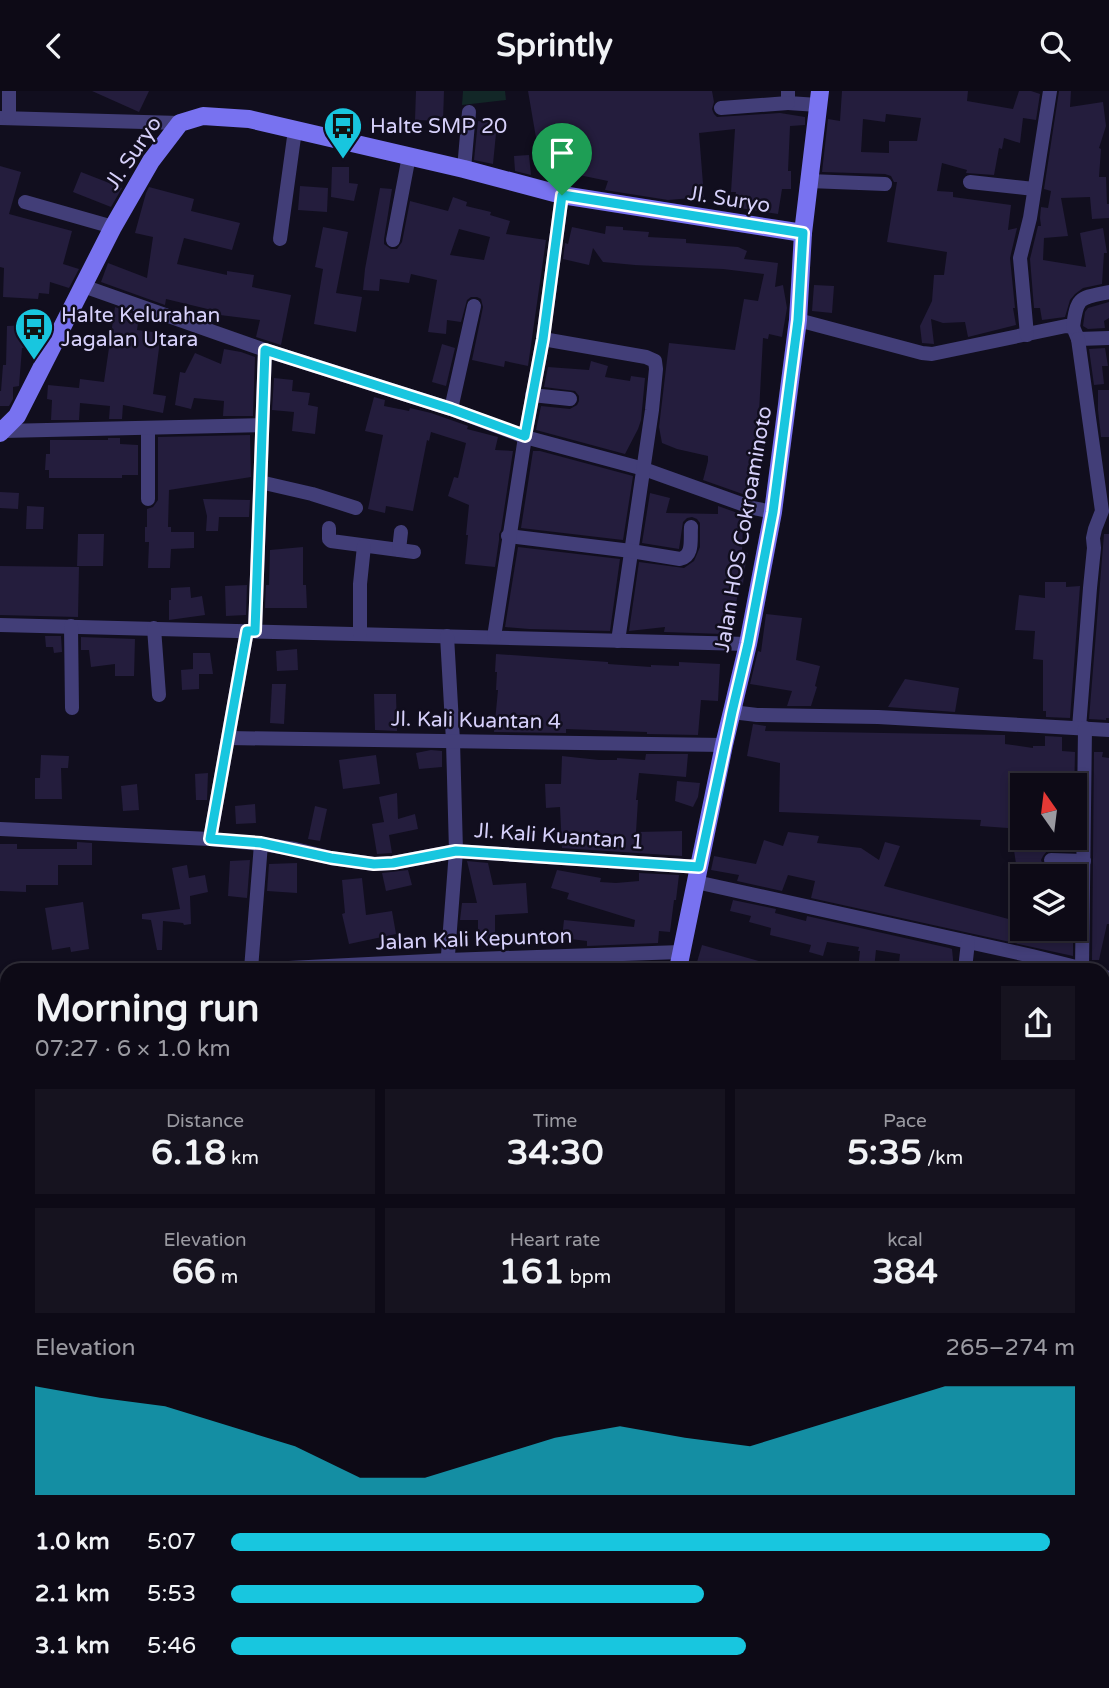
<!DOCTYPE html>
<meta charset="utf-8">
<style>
:root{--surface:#0d0a16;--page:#16131f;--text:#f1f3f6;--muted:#9a9aa1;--line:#2d2b35;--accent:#18c6df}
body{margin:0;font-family:"Varela Round",sans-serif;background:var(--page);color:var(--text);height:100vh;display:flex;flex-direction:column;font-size:26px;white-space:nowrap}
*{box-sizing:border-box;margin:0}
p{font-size:23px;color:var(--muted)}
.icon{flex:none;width:38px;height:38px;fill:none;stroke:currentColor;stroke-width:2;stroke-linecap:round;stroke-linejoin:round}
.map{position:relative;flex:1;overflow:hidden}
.panel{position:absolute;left:0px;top:872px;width:1110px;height:726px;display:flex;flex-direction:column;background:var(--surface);border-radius:21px 21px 0 0;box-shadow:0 4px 10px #0003,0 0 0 2px var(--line)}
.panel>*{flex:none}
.needle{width:46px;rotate:346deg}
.tools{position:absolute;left:1010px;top:682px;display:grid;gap:14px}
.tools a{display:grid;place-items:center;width:77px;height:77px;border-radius:0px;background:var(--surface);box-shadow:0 4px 10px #0003,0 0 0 2px var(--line);font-size:35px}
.pin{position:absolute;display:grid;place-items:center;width:60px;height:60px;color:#fff;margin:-72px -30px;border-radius:50% 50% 50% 0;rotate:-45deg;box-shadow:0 0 7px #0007}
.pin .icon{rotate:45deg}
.round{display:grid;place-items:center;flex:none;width:74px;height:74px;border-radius:0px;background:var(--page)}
.head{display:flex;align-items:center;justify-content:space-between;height:119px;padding:0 35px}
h1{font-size:38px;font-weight:800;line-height:52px}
.figures{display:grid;grid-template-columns:repeat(3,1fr);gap:10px;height:119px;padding:7px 35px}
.figures div{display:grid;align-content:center;border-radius:0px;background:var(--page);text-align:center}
.figures b{font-size:35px;font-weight:800}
.figures small{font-size:19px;font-weight:400}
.figures p{font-size:19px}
.chart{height:196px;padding:14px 35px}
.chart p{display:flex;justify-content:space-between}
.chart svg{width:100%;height:126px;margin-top:7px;fill:var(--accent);opacity:.7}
ul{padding:0 35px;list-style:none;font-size:23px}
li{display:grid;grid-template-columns:112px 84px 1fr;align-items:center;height:52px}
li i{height:18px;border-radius:9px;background:var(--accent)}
header{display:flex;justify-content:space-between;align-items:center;height:91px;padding:0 35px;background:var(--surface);font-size:32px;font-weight:800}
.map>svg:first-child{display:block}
</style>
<header><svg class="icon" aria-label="back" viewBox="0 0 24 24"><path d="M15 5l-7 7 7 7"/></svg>Sprintly<svg class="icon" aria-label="search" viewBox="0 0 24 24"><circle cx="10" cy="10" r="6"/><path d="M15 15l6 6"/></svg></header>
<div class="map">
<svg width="1109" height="1597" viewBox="0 0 1109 1597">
<rect width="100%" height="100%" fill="#110e1e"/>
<g fill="#122727">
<path d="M463,0h42l1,9 -44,5z"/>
<path d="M1109,1566v31h-131l18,-6h106l1,-24z"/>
</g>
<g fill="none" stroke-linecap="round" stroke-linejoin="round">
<path stroke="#132543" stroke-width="28" d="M773,1591l5,6"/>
</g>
<g fill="#241d3d" fill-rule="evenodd">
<path d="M92,0h57l-10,21z"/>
<path d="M416,0h28l-1,30 -28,-1z"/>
<path d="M528,0h184l2,11 -2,7 2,5 3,3 63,-4 25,4v8l-15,1 -2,45h3v18h-9l-4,25 -45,-7 3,-15h-5l4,-63 -36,4 5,64 -36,3 -63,-10 3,-9 -58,-12 -10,-8z"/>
<path d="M842,0h126l-1,10 46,8 6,-18h12l9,3 -4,26 -13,-2 -3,25 -16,-5 -2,11 -3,-1 -5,27 -28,-2 1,-3 -25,-7 -5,28 16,1v5l58,8 -3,25 9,-2 -7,30 5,50h-2l3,17 -48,12 -3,-15 -22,1 -12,-4 3,25 -12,-1 -2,-17 12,-25 2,-26h10l3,-23 -60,-10 10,-60h-3l-3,-6 -6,-2 -63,-2 6,-53 12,2zM886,23l35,4 -4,23h-28v12l-28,-1 2,-33 22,3z"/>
<path d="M1059,0h12l-1,16 33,-5 3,24 -7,22 2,1 -2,28h7l1,27h2v14l-17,1 -2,-22 -29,1 7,38 -24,2 -1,22 43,7 -6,-34 23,-5 4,25h-3l-2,31 -19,4 -8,6 -5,6 -5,17 -23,3 -2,-12h-6l-4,-49 8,-33h3l-1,-8 1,-11 7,1 3,-17 -7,-2z"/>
<path d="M478,30l19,2 -4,41 -19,-4z"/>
<path d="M529,64l2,20 -16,-4 -1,-15z"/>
<path d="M0,75l21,6 -12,42 63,17 -9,33 16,5 -10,19 -19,-6 -1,12 -10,-1 -1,6 -35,-2 1,-29 -4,-1z"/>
<path d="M332,76h17v16l9,1 -4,17 -23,-4z"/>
<path d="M81,81l41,16 -11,19 -38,-15z"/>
<path d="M300,95l28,2 -1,24 -29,-2z"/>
<path d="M149,96l45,12 -3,12 49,12 -8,27 -48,-12 -7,26 50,11v-4l27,4 -2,12 39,8 -10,50 -25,-8 4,-17 -40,-5v-3l-54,-13 -1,6 -64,-23 7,-19 39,15 6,-41 -18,-4 11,-40z"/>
<path d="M380,97l12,1 -8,50v5l7,5h6l5,-7 8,-41 38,10 5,-14 14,5 -1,4 25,6 -1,3 20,6 -4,13 40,6 -18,126 -23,-5 -1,6 -32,-7 11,-53 -2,-8 -4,-2h-6l-4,3 -6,22 -14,-2 -1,14 -18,-2 9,-52 -26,-6 -2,9 -29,-4 -1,12 -16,-1 2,-21zM459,138l31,8 -6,23 -34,-5z"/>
<path d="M606,135l17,1v3l26,2 -1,5 38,2v4l52,4 9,4 -3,8 34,4 -3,24 8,-2 4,23 -5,29 -13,-3 -1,5 -5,-1 -5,93 9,2 -8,44 -5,21 -51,-18 5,-19v-5l-31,-7 -15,-6 -3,-16 10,-84 66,7 9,-51 14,2 6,-27 -41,-5 -89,-4h1l-32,-3 -10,-14 -4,17 -26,-6 2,-16 3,1 4,-17 33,7z"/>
<path d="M323,136l25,5 -12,61 26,4 -6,35 -42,-8 9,-55 -8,-2z"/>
<path d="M814,194l20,1 -2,27 -20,-2z"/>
<path d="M1109,211v16l-5,3 1,7 -17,1 -5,-3 2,-14 3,-4z"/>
<path d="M115,216l24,9 -2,14 24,3 -8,61 13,2 -3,17 -40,-8 -1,14h-13l1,-13 -30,-3 -1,17h-28l1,-20 -5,-1 1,-14 31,3 1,-9 24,3z"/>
<path d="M30,234v23h-8l-3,38 -6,1v12l-4,7h-9v-15h1l2,-26h3l1,-39z"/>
<path d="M442,253l13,4 -9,38 -14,-4z"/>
<path d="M1105,257l3,18h-6l2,18 -10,1 -5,-36z"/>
<path d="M224,258l17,3 14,5 -2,59h-30l1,-15 -30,-3 -3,11 -16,-4 5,-33 5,1 10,-20 26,11z"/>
<path d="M591,270l17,5 -3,11 25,4 1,-5 14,2 -4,42 -3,9 -13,25 -89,-24 5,-24 29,3 7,-4 2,-4v-5l-4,-5 -31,-4 4,-20 41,3z"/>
<path d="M274,287l19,2 -1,11 18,2 -2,12 10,2 -3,27 -23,-3 2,-19 -22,-2z"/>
<path d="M1098,299h11v47h-8l-3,-27z"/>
<path d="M374,306l11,3 -1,6 25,5 1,-3 21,5 37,13 -1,3 31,8 -3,13 18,1 -12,79 -2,4v6l-4,27 -30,-3 3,-29h-2l3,-30 -21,-9 6,-19 4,1 8,-35 -35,-11 -2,9 -2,-1 -14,71 -27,-5 -1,7 -17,-4 15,-74 -18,-4z"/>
<path d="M250,344l1,42 -82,13 -1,37h3v5h23v16l-23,1 -1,19h-22l1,-26h-4v-15h2v-18l6,-2 5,-7v-63z"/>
<path d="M108,347h12v6l18,1v30h-16v3h-73v-8h-4l1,-16h4v-14h58z"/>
<path d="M533,360h7l93,25 -10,64 -102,-12z"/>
<path d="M0,401l19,1 -1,16 -18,-1z"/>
<path d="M650,402l20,5 -4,15 52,1v-8l31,11 -2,8 -4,-1 -1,27 6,2 -4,19 -1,13h-4l-6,39 -10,-2v12l-59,-2 1,-5 -36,4 10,-69 45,6 10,-7 6,-14v-24l-3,-4 -5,-2 -5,1 -4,4 -4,27 -37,-6z"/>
<path d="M203,408l47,1 -1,17h-30l-1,14h-12l1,-15z"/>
<path d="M27,415l17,1 -1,22h-17z"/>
<path d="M78,443h26l-1,32h-26z"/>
<path d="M1104,443h5v184h-3v2l-17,-1z"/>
<path d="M303,456v38h3l1,23h-42l1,-23h3l1,-35z"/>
<path d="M518,456l102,12 -10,72 -81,-2 -24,-2z"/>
<path d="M0,475l79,1 -1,50 -78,-2z"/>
<path d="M1045,491h21v5l14,-1 -10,132 -24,-1v-6h-3v-51l-10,-1 2,-28 -20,-1 4,-35 26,3z"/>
<path d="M247,494l-1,30 -20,1 -1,-30z"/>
<path d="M190,496l1,11 11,-2 3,19 -36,5v-20h2v-12z"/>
<path d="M766,523l36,4 -6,42 24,6 -5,20 2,1 -6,19h-24l5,-15 -42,-7 8,-33 3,1z"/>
<path d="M45,545h16l1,16 -8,1 -1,-6h-7z"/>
<path d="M81,546l54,2 -1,37h-19v-12l-24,3 -2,-17h-8z"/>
<path d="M297,558l1,21 -21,1 -1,-20z"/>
<path d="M193,562h17l3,21h-14v15l-17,1 -1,-20 12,-1z"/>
<path d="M496,563l112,8v2l43,3v-2l28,1v-4l41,2 -2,37 -17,-1 -3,35 -51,-1v-2l-81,-3v4l-72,-1 4,-42h-2l1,-18h-2z"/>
<path d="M905,588l54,9 -4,24 -67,-5z"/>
<path d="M272,593h14l-2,40 -14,-1z"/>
<path d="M374,603h22l1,37 -22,-1z"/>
<path d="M753,633l13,2 -1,5 240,4v9l28,4v-2h12v-10l17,1v14l13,1 -1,46v-12h-52v43l-42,-3 1,-6 -202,-8 1,-49 -33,-7z"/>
<path d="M431,659l11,1v16l-23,2 -3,-16z"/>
<path d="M1094,661h9l-1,5 7,1v166h-2l-8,36h-7z"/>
<path d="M646,663h42l-2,23 -47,-4 -3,27h2l-2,32 46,-1v25l-120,-8 -2,-41 -14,1 -1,-24h16l1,-28 37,4h18v-2l28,2z"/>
<path d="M41,664l28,1 -1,12h-7l1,31h-27v-21h5z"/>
<path d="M376,664l4,29 -37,5 -4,-29z"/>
<path d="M208,682l-1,27h-11l-1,-26z"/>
<path d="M677,690l23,2 -2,14 -5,10 -18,-6z"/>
<path d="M137,693l2,26 -16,1 -2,-25z"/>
<path d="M397,702l1,26 17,-5 3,15 -29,6 3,18 -15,1 -5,-30 12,-2 -5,-25z"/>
<path d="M255,713l1,19 -20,1 -1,-18z"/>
<path d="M315,715l12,3 -7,32 -12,-2z"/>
<path d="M788,741l31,4 -2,7 44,5 18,12 6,-18 15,4 -16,40 136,36 2,7h24l21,3v-3h6v27l-262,-58 4,-17 -27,-6 -6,16 -45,-10 2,-6 -28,-5 3,-14 42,8 8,-24 19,6z"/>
<path d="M1012,746l62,4v10h-27l-4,5 -2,4 2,5 4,3 27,2v7h-56z"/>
<path d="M77,751l15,1v22h-34v20h-32v7l-26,-1v-47h17v5h60z"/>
<path d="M250,769l-3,38 -19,-2 2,-35z"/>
<path d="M467,770l21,2 5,22 33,-2 2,30 -33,2v26h-17v-21h-18l2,-17h15z"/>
<path d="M297,772v30l-30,-2 2,-27z"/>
<path d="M187,774l2,13 16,-3 3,17 -18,4 1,28 -7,1 -1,-2 -20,-2 -1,29h-5l-6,-30 -9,-1v-5l38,-5 -8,-41z"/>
<path d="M408,779l4,15 -26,6 -4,-18z"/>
<path d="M557,779l44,8 -1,4 16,1 23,-2v-8l40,2 -3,25h-2l-4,32 -11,-1 -1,12 -71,3v-5l-25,-3 2,-18 70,7 1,-7 -68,-21 2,-6 -18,-5z"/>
<path d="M362,787l4,37 26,-4 4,23 -47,10 -7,-30 3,-1 -3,-33z"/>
<path d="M733,809l43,9 -1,4 31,8 1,-5 142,32 3,1 2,20h-42v-4l-13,-2 1,-9 -24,-4 -2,19h-16l2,-18h-2l1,-4 -32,-5 -4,14 -14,-4 2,-7 -41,-10 1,-7 -22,-6 2,-6 -21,-5z"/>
<path d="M83,811l6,47 -18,3 -1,-5 -18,3 -7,-42z"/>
<path d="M702,854l74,21 -1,3h-80z"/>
<path d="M655,872l-1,6h-36l1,-5z"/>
</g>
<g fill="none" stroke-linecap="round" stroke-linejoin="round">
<g stroke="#423e78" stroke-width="14">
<path d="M788,0v12l30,2"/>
<path d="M721,17l67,-5"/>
<path d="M0,27l180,5"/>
<path d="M9,27v-27"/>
<path d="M464,78l5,-57"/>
<path d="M809,90l76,3"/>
<path d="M970,91l64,7"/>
<path d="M25,111l88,25"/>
<path d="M280,148l15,-109"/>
<path d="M393,149l16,-84"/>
<path d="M83,195l182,64 186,59 74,28 119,32 109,39 20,4"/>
<path d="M798,229l124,33 10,1 134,-28 7,1 5,12 31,-1"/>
<path d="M1073,236c4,-31 7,-29 36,-35"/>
<path d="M1027,244l-7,-77 10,-40 20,-127"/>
<path d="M543,248l103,18 9,4 1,8 -4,41 -34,231"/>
<path d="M1078,248l24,172 -7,18 -2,9 1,10 -4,40 -11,140"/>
<path d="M532,304l38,4"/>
<path d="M451,318l23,-103"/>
<path d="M148,337v71"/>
<path d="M3,340l259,-6"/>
<path d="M260,391l52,12 44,14"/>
<path d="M329,437v11l2,2 83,11"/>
<path d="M508,445l123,15 49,8c14,-3 10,-20 11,-32"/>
<path d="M399,459l2,-18"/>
<path d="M0,534l748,19"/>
<path d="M71,535l1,82"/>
<path d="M154,537l5,67"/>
<path d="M255,540l10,-281"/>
<path d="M360,543v-50l4,-38"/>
<path d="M447,545l6,105 3,110 -9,117"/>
<path d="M494,546l31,-200 18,-98 19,-144"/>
<path d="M732,621l25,3 121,2 231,13"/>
<path d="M228,647l496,7"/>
<path d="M0,738l210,10 51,5 34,5 36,9 43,6 19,-1 63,-12 244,16"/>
<path d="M210,748l37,-208"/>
<path d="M1051,769l33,1"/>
<path d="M696,791l336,74 52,13"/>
<path d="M251,878l10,-125"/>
<path d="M269,878l179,-9 233,-8"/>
<path d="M965,878l3,-27"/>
<path d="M1082,878l3,-241"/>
<path d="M1102,885l7,2"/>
<path d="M0,895h7"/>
<path d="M0,999h7"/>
<path d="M0,1139l7,-1"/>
<path d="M0,1292l7,-1"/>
<path d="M0,1360l3,91"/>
<path d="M1102,1524l7,1"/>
<path d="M1102,1549h7"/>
<path d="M354,1591v6"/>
<path d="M95,1597v-6"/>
<path d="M220,1597v-6"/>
<path d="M956,1597l17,-6"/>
</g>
<g stroke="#7872f0" stroke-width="18">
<path d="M0,342l17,-17 96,-189 38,-66 29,-38 23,-7 46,3 215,50 98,26 241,38"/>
<path d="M678,878l46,-224 24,-101 25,-132 25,-192 5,-87 17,-142"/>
<path d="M601,1597v-6"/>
</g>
<g stroke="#be63ee" stroke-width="18">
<path d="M1102,1212l7,-4"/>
<path d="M0,1451l7,1"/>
</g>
</g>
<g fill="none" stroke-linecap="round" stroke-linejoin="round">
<g stroke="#fff" stroke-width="14">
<path id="route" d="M562,104l241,38 -5,87 -25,192 -25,132 -16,68 -33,155 -243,-16 -63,12 -19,1 -43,-6 -70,-15 -51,-4 37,-208h8l10,-281 186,59 74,27 18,-97z"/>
</g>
<use href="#route" stroke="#18c6df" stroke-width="9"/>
</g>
<defs>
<g id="bus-pin" transform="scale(2.0125)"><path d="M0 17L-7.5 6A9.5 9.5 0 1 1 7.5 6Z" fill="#18c6df" stroke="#110e1e"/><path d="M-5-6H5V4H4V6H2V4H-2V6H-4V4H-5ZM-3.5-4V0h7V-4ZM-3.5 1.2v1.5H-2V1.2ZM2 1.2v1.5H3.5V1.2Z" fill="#111"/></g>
</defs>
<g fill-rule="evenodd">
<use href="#bus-pin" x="343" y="35"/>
<use href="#bus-pin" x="34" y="236"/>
</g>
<g text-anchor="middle" stroke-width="5" stroke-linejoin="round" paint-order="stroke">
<g font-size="21" fill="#d6d0fa" stroke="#110e1e" text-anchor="start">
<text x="370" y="42">Halte SMP 20</text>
<text x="61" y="231">Halte Kelurahan<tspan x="61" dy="24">Jagalan Utara</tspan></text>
</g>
<g font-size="21" fill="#d6d0fa" stroke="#110e1e">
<text transform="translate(133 62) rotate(-56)" y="7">Jl. Suryo</text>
<text transform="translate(729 108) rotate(9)" y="7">Jl. Suryo</text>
<text transform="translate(743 438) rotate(-80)" y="7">Jalan HOS Cokroaminoto</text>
<text transform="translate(476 629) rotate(1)" y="7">Jl. Kali Kuantan 4</text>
<text transform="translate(559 745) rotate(4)" y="7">Jl. Kali Kuantan 1</text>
<text transform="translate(474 848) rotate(-2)" y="7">Jalan Kali Kepunton</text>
</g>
</g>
</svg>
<div class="tools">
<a><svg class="needle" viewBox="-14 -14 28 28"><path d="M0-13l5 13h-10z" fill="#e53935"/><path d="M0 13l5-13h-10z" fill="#9a9aa1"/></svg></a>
<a><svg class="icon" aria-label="layers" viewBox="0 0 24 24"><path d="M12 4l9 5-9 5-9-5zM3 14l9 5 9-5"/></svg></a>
</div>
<div class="pin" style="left:562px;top:104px;background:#1e9e55"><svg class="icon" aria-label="arrive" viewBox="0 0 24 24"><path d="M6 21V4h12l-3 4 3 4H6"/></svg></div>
<section class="panel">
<div class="head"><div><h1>Morning run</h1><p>07:27 · 6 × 1.0 km</p></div><a class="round"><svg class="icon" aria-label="share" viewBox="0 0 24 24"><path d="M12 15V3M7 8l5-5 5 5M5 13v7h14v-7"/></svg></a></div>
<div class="figures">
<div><p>Distance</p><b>6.18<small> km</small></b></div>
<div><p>Time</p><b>34:30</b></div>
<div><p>Pace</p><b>5:35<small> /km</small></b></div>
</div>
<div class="figures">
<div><p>Elevation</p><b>66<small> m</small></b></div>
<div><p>Heart rate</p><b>161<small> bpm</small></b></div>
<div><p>kcal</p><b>384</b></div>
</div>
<div class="chart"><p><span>Elevation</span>265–274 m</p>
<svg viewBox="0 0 160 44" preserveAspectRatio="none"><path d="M0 44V6L10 10L20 13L30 20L40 27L50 38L60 38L70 31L80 24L90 20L100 24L110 27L120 20L130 13L140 6L150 6L160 6V44z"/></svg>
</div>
<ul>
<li><b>1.0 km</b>5:07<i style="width:97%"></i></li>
<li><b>2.1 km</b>5:53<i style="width:56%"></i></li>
<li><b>3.1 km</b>5:46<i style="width:61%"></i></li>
</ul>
</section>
</div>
